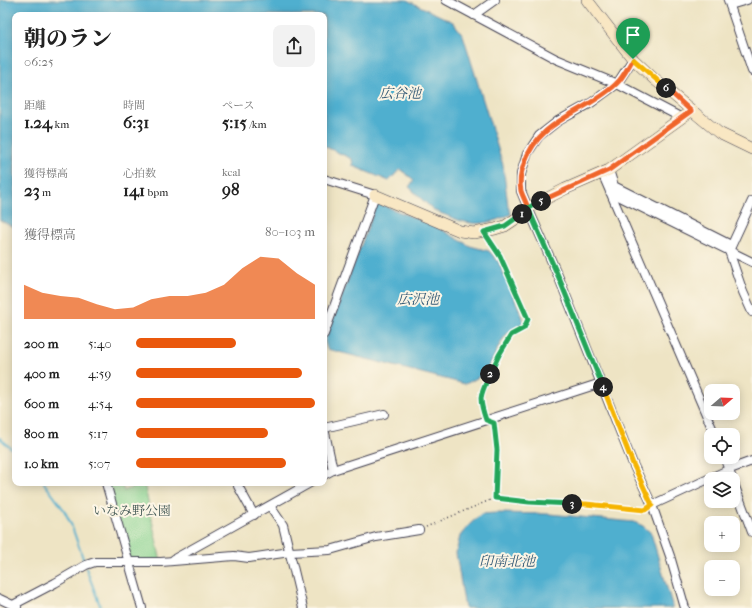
<!DOCTYPE html>
<html lang="ja">
<meta charset="utf-8">
<style>
:root{--surface:#fff;--page:#f2f2f2;--text:#222;--muted:#767676;--accent:#ea580c}
body{margin:0;font-family:"IM FELL French Canon","Noto Serif JP",serif;background:var(--page);color:var(--text);height:100vh;display:flex;flex-direction:column;font-size:15px;white-space:nowrap}
*{box-sizing:border-box;margin:0}
p{font-size:13px;color:var(--muted)}
.icon{flex:none;width:22px;height:22px;fill:none;stroke:currentColor;stroke-width:2;stroke-linecap:round;stroke-linejoin:round}
.map{position:relative;flex:1;overflow:hidden}
.drawer{position:absolute;left:12px;top:12px;width:315px;height:474px;display:flex;flex-direction:column;background:var(--surface);border-radius:8px;box-shadow:0 2px 10px #0003}
.drawer>*{flex:none}
.needle{width:26px;rotate:71deg}
.fabs{position:absolute;left:704px;top:384px;display:grid;gap:8px}
.fabs a{display:grid;place-items:center;width:36px;height:36px;border-radius:8px;background:var(--surface);box-shadow:0 2px 10px #0003;font-size:20px}
.pin{position:absolute;display:grid;place-items:center;width:34px;height:34px;color:#fff;margin:-41px -17px;border-radius:50% 50% 50% 0;rotate:-45deg;box-shadow:0 0 4px #0007}
.pin .icon{rotate:45deg}
.km{position:absolute;width:20px;height:20px;margin:-10px;border-radius:50%;background:#222;color:#fff;font-size:11px;line-height:20px;text-align:center}
.round{display:grid;place-items:center;flex:none;width:42px;height:42px;border-radius:8px;background:var(--page)}
.overview{display:flex;align-items:center;justify-content:space-between;height:68px;padding:0 12px}
h1{font-size:22px;font-weight:800;line-height:30px}
.metrics{display:grid;grid-template-columns:repeat(3,1fr);gap:6px;height:68px;padding:4px 12px}
.metrics div{display:grid;align-content:center}
.metrics b{font-size:17px;font-weight:800}
.metrics small{font-size:11px;font-weight:400}
.metrics p{font-size:11px}
.chart{height:112px;padding:8px 12px}
.chart p{display:flex;justify-content:space-between}
.chart svg{width:100%;height:72px;margin-top:4px;fill:var(--accent);opacity:.7}
ul{padding:0 12px;list-style:none;font-size:13px}
li{display:grid;grid-template-columns:64px 48px 1fr;align-items:center;height:30px}
li i{height:10px;border-radius:5px;background:var(--accent)}
.map>svg:first-child{display:block}
</style>
<div class="map">
<svg width="752" height="608" viewBox="0 0 752 608">
<rect width="100%" height="100%" fill="#fcf5e5"/>
<filter id="ink" filterUnits="userSpaceOnUse"><feTurbulence type="fractalNoise" baseFrequency=".025" numOctaves="2"/><feDisplacementMap in="SourceGraphic" scale="8" xChannelSelector="R" yChannelSelector="G"/><feConvolveMatrix kernelMatrix="1 2 1 2 8 2 1 2 1" color-interpolation-filters="sRGB"/></filter>
<filter id="wash" filterUnits="userSpaceOnUse"><feTurbulence type="fractalNoise" baseFrequency=".012" numOctaves="4" result="noise"/><feDisplacementMap in="SourceGraphic" scale="16" xChannelSelector="R" yChannelSelector="G"/><feGaussianBlur stdDeviation="0.9" result="paint"/><feColorMatrix in="noise" values="0 0 0 0 0 0 0 0 0 0 0 0 0 0 0 0 0 1.4 0 .05"/><feComposite in="paint" operator="in"/></filter>
<g filter="url(#wash)">
<rect width="100%" height="100%" fill="#eee4c4"/>
<path fill="#88d390" stroke="#557a66" d="M115,483h6l3,8 20,-8 17,79h-32l-22,-77z"/>
<g fill="#50afcf" stroke="#396885">
<path d="M0,0h407l46,22 10,13 40,130 5,41 3,8c-23,11 -39,13 -63,2 -4,-2 -10,-3 -14,-6 -9,-7 -17,-16 -25,-23l5,-7 -14,-11 -11,12 -36,-15 -1,-7 -28,-13v-131h-309v213l-15,-8z"/>
<path d="M377,203l58,23 35,20 19,5 9,10 25,57 -1,6c-4,2 -10,5 -13,8 -5,4 -8,11 -11,16 -9,19 -13,28 -33,36l-138,-35 -2,-8z"/>
<path d="M496,513l53,1 85,8 9,4 8,7 22,75h-208l-9,-55 4,-17 9,-11 12,-11z"/>
</g>
<g fill="none" stroke-linecap="round" stroke-linejoin="round">
<g stroke="#50afcf" stroke-width="2">
<path d="M0,438l15,14"/>
<path d="M44,483l20,27 7,14 14,40"/>
<path d="M86,568l15,40"/>
</g>
</g>
</g>
<g filter="url(#ink)">
<g fill="none" stroke-linecap="round" stroke-linejoin="round">
<g stroke="#413f50" stroke-width="10">
<g id="street">
<path d="M446,0l110,59 61,25 65,34"/>
<path d="M728,0l24,71"/>
<path d="M730,5l17,-5"/>
<path d="M474,15l21,-15"/>
<path d="M633,59l-16,25 -26,19 -33,18 -19,15 -12,18 -6,20v17l7,17 31,70 74,186 19,41 18,51 15,52"/>
<path d="M609,170l5,16 117,59"/>
<path d="M602,173l113,262"/>
<path d="M324,179l51,16 -51,139"/>
<path d="M610,192l142,70"/>
<path d="M752,201l-23,50 14,41 9,20"/>
<path d="M724,457l28,75"/>
<path d="M333,470l-9,-42 60,-14"/>
<path d="M324,475l9,-5 268,-87"/>
<path d="M106,483l36,125"/>
<path d="M238,486l16,29"/>
<path d="M652,505l78,-36 22,-8"/>
<path d="M270,506l13,19 20,83"/>
<path d="M174,559l136,-76"/>
<path d="M0,599l17,8"/>
<path d="M13,605l42,-22 31,-18 9,-3h66l73,-6 15,2 41,-6 40,-2 46,-13 43,-7"/>
</g>
</g>
<g stroke="#413f50" stroke-width="12">
<g id="secondary">
<path d="M587,0l46,59 21,20 65,54 33,16"/>
<path d="M375,195l85,36 14,2 21,-4 10,-3 12,-8 11,-10 37,-19 44,-19 82,-59"/>
</g>
</g>
<g stroke="#413f50" stroke-width="1.5" stroke-dasharray="1 3" stroke-linecap="butt">
<path d="M484,414l-4,-9v-10l19,-40 12,-20 13,-7 4,-9 -28,-63 -11,-18"/>
<path d="M494,426l3,24 -2,48"/>
<path d="M426,527l69,-29 34,4 57,2 60,5"/>
</g>
<use href="#street" stroke="#fff" stroke-width="8"/>
<use href="#secondary" stroke="#f9e7c3" stroke-width="11"/>
</g>
</g>
<g fill="none" stroke-linecap="round" stroke-linejoin="round" filter="url(#ink)">
<g stroke="#fff" stroke-width="8">
<path id="split-1" d="M522,214l6,-6c-2,-6 -5,-11 -7,-17 -2,-9 0,-19 3,-27 15,-46 61,-50 92,-80 7,-6 12,-17 17,-25"/>
</g>
<g stroke="#fff" stroke-width="8">
<path id="split-2" d="M490,374l9,-19 12,-20 13,-7 4,-9 -28,-63 -16,-24 21,-6 17,-12"/>
</g>
<g stroke="#fff" stroke-width="8">
<path id="split-3" d="M490,374c-10,22 -12,23 -4,46l8,3 3,27 -2,48 34,4 43,2"/>
</g>
<g stroke="#fff" stroke-width="8">
<path id="split-4" d="M572,504h14l59,6 7,-5 -19,-41 -30,-77"/>
</g>
<g stroke="#fff" stroke-width="8">
<path id="split-5" d="M541,201l-13,7 31,70 44,109"/>
</g>
<g stroke="#fff" stroke-width="8">
<path id="split-6" d="M541,201l68,-31 82,-59 -25,-23"/>
</g>
<g stroke="#fff" stroke-width="8">
<path id="split-7" d="M633,59l33,29"/>
</g>
<use href="#split-1" stroke="#f0652b" stroke-width="5"/>
<use href="#split-2" stroke="#22a559" stroke-width="5"/>
<use href="#split-3" stroke="#22a559" stroke-width="5"/>
<use href="#split-4" stroke="#f5b400" stroke-width="5"/>
<use href="#split-5" stroke="#22a559" stroke-width="5"/>
<use href="#split-6" stroke="#f0652b" stroke-width="5"/>
<use href="#split-7" stroke="#f5b400" stroke-width="5"/>
</g>
<g text-anchor="middle" stroke-width="4" stroke-linejoin="round" paint-order="stroke">
<g font-size="13" fill="#415754" stroke="#fcf5e5">
<text x="132" y="515">いなみ野公園</text>
</g>
<g font-size="14" font-style="italic" fill="#345a76" stroke="#fcf5e5">
<text x="400" y="98">広谷池</text>
<text x="418" y="304">広沢池</text>
<text x="507" y="566">印南北池</text>
</g>
</g>
</svg>
<div class="fabs">
<a><svg class="needle" viewBox="-14 -14 28 28"><path d="M0-13l5 13h-10z" fill="#e53935"/><path d="M0 13l5-13h-10z" fill="#767676"/></svg></a>
<a><svg class="icon" aria-label="locate" viewBox="0 0 24 24"><circle cx="12" cy="12" r="6"/><path d="M12 2v4M12 18v4M2 12h4M18 12h4"/></svg></a>
<a><svg class="icon" aria-label="layers" viewBox="0 0 24 24"><path d="M12 4l9 5-9 5-9-5zM3 14l9 5 9-5"/></svg></a>
<a>+</a>
<a>−</a>
</div>
<div class="pin" style="left:633px;top:59px;background:#1e9e55"><svg class="icon" aria-label="arrive" viewBox="0 0 24 24"><path d="M6 21V4h12l-3 4 3 4H6"/></svg></div>
<b class="km" style="left:522px;top:214px">1</b>
<b class="km" style="left:490px;top:374px">2</b>
<b class="km" style="left:572px;top:504px">3</b>
<b class="km" style="left:603px;top:387px">4</b>
<b class="km" style="left:541px;top:201px">5</b>
<b class="km" style="left:666px;top:88px">6</b>
<section class="drawer">
<div class="overview"><div><h1>朝のラン</h1><p>06:25</p></div><a class="round"><svg class="icon" aria-label="share" viewBox="0 0 24 24"><path d="M12 15V3M7 8l5-5 5 5M5 13v7h14v-7"/></svg></a></div>
<div class="metrics">
<div><p>距離</p><b>1.24<small> km</small></b></div>
<div><p>時間</p><b>6:31</b></div>
<div><p>ペース</p><b>5:15<small> /km</small></b></div>
</div>
<div class="metrics">
<div><p>獲得標高</p><b>23<small> m</small></b></div>
<div><p>心拍数</p><b>141<small> bpm</small></b></div>
<div><p>kcal</p><b>98</b></div>
</div>
<div class="chart"><p><span>獲得標高</span>80–103 m</p>
<svg viewBox="0 0 160 44" preserveAspectRatio="none"><path d="M0 44V23L10 28L20 30L30 31L40 35L50 38L60 37L70 32L80 30L90 30L100 28L110 23L120 13L130 6L140 7L150 16L160 23V44z"/></svg>
</div>
<ul>
<li><b>200 m</b>5:40<i style="width:56%"></i></li>
<li><b>400 m</b>4:59<i style="width:93%"></i></li>
<li><b>600 m</b>4:54<i style="width:100%"></i></li>
<li><b>800 m</b>5:17<i style="width:74%"></i></li>
<li><b>1.0 km</b>5:07<i style="width:84%"></i></li>
</ul>
</section>
</div>
